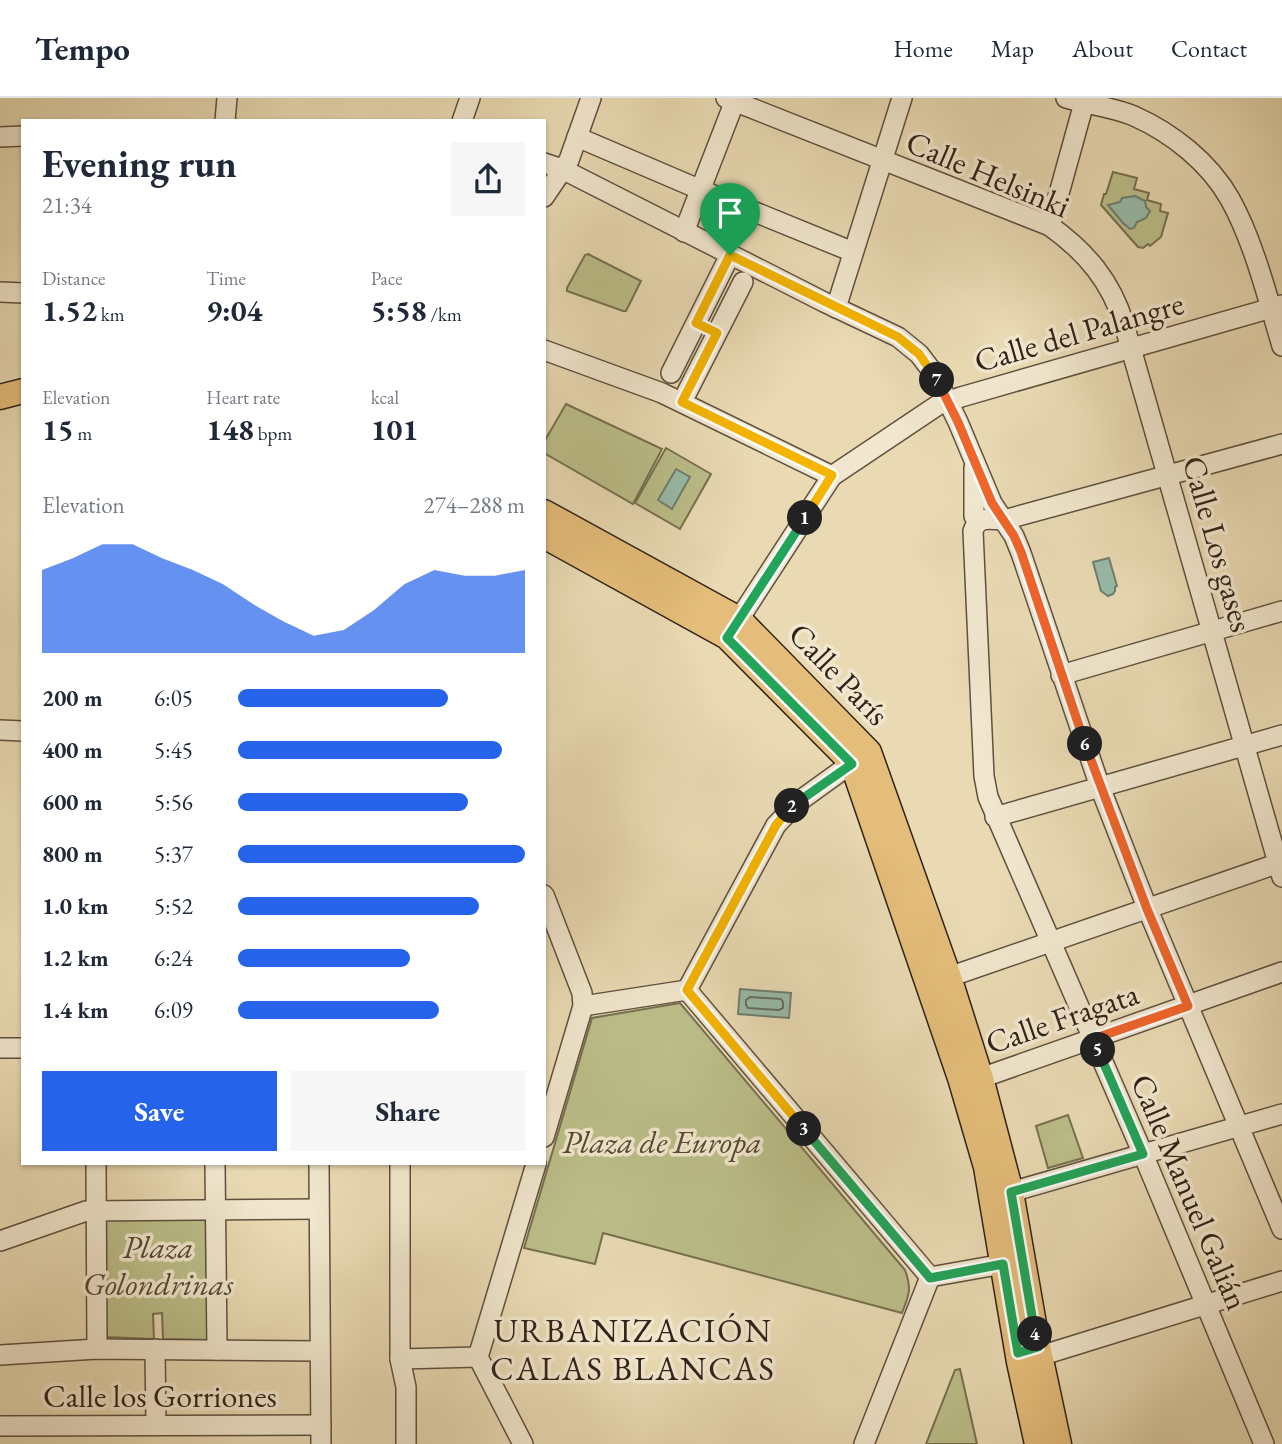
<!DOCTYPE html>
<meta charset="utf-8">
<style>
:root{--surface:#fff;--page:#f6f6f7;--text:#1f2937;--muted:#747a83;--line:#e0e1e3;--accent:#2563eb}
body{margin:0;font-family:"EB Garamond",serif;background:var(--page);color:var(--text);height:100vh;display:flex;flex-direction:column;font-size:26px;white-space:nowrap}
*{box-sizing:border-box;margin:0}
p{font-size:23px;color:var(--muted)}
.icon{flex:none;width:38px;height:38px;fill:none;stroke:currentColor;stroke-width:2;stroke-linecap:round;stroke-linejoin:round}
.map{position:relative;flex:1;overflow:hidden}
.sheet{position:absolute;left:21px;top:21px;width:525px;height:1046px;display:flex;flex-direction:column;background:var(--surface);border-radius:0px;box-shadow:0 2px 5px #0004}
.sheet>*{flex:none}
.pin{position:absolute;display:grid;place-items:center;width:60px;height:60px;color:#fff;margin:-72px -30px;border-radius:50% 50% 50% 0;rotate:-45deg;box-shadow:0 0 7px #0007}
.pin .icon{rotate:45deg}
.km{position:absolute;width:35px;height:35px;margin:-18px;border-radius:50%;background:#222;color:#fff;font-size:19px;line-height:35px;text-align:center}
.round{display:grid;place-items:center;flex:none;width:74px;height:74px;border-radius:0px;background:var(--page)}
.headline{display:flex;align-items:center;justify-content:space-between;height:119px;padding:0 21px}
h1{font-size:38px;font-weight:700;line-height:52px}
.metrics{display:grid;grid-template-columns:repeat(3,1fr);gap:10px;height:119px;padding:7px 21px}
.metrics div{display:grid;align-content:center}
.metrics b{font-size:30px;font-weight:700}
.metrics small{font-size:19px;font-weight:400}
.metrics p{font-size:19px}
.chart{height:196px;padding:14px 21px}
.chart p{display:flex;justify-content:space-between}
.chart svg{width:100%;height:126px;margin-top:7px;fill:var(--accent);opacity:.7}
.primary-button{display:flex;gap:14px;margin-top:auto;padding:14px 21px}
.primary-button a{flex:1;height:80px;border-radius:0px;background:var(--accent);color:#fff;font-size:28px;font-weight:700;line-height:80px;text-align:center}
.primary-button a+a{background:var(--page);color:var(--text)}
ul{padding:0 21px;list-style:none;font-size:23px}
li{display:grid;grid-template-columns:112px 84px 1fr;align-items:center;height:52px}
li i{height:18px;border-radius:9px;background:var(--accent)}
header{display:flex;align-items:center;gap:42px;box-sizing:border-box;height:98px;padding:0 35px;background:var(--surface);border-bottom:2px solid var(--line)}
header strong{font-size:33px}
nav{display:flex;gap:38px;margin-inline-start:auto;font-size:24px}
.map>svg:first-child{display:block}
</style>
<header>
<strong>Tempo</strong>
<nav><a>Home</a><a>Map</a><a>About</a><a>Contact</a></nav>
</header>
<div class="map">
<svg width="1282" height="1346" viewBox="0 0 1282 1346">
<rect width="100%" height="100%" fill="#e9dab3"/>
<filter id="stains"><feTurbulence type="fractalNoise" baseFrequency=".00286" numOctaves="4"/><feColorMatrix values="0 0 0 0 .2 0 0 0 0 .09 0 0 0 0 .02 0 0 0 .5 -.17"/></filter>
<radialGradient id="worn" r=".72"><stop offset=".6" stop-color="#630" stop-opacity="0"/><stop offset="1" stop-color="#630" stop-opacity=".3"/></radialGradient>
<g fill="#bbbe89" stroke="#767050" stroke-width="2">
<path d="M1113,74l24,6 -3,11 15,4 -2,7 14,4 -1,7 8,2 -7,24 -11,9 -2,-2 -5,4 -5,-1 -37,-42 3,-11h2z"/>
<path d="M588,156l53,27 -15,30h-3l-56,-20v-3l18,-33z"/>
<path d="M566,306l96,45 -29,55 -89,-51v-11z"/>
<path d="M666,350l45,26 -31,55 -45,-26z"/>
<path d="M680,905l225,267c7,19 4,25 -3,43l-299,-80 -8,31 -71,-16 68,-230z"/>
<path d="M1068,1017l15,43 -35,10 -12,-42z"/>
<path d="M206,1119l2,123 -45,-1 -1,-26 -9,1 1,25 -49,-2 -1,-118z"/>
<path d="M960,1271l17,75h-51l29,-74z"/>
</g>
<g fill="#98bba9" stroke="#6f7e6f" stroke-width="2">
<path d="M1135,98l10,5 1,6 4,4 -4,7 -9,4 -3,6 -4,1 -7,-6 -15,-18 12,-3 2,-4z"/>
<path d="M676,371l14,8 -18,32 -14,-9z"/>
<path d="M1109,460l8,28 -2,1v4l-2,3 -5,2 -7,-5 -8,-29z"/>
<path d="M740,891l51,4 -2,25 -51,-4z"/>
</g>
<g fill="none" stroke-linecap="round" stroke-linejoin="round">
<path stroke="#646e60" stroke-width="2" d="M750,899l31,2 2,3v6l-4,2 -31,-2 -2,-3v-5z"/>
<g stroke="#5f503f" stroke-width="22">
<g id="minor">
<path d="M726,0l324,128c36,26 61,55 74,98l158,553"/>
<path d="M1066,0c22,7 47,9 68,18 38,17 75,46 96,83 24,43 38,100 52,147"/>
<path d="M225,23l2,-23"/>
<path d="M462,23l8,-23"/>
<path d="M0,39l23,-1"/>
<path d="M577,39l124,53 152,62"/>
<path d="M544,65l18,6 262,133 74,35 21,17 16,21 23,47 34,81 22,33 7,17 79,234 48,123 134,319"/>
<path d="M544,99l25,-37 22,-62"/>
<path d="M1050,128l34,-123 7,-5"/>
<path d="M684,134l52,-134"/>
<path d="M0,194l23,1"/>
<path d="M836,210l66,-210"/>
<path d="M544,252l118,43 170,83"/>
<path d="M671,275l59,-118"/>
<path d="M682,304l61,-120"/>
<path d="M974,370v48l5,5"/>
<path d="M739,521l93,-143 106,-71 23,-8 321,-92"/>
<path d="M1061,577l221,-64"/>
<path d="M0,632l23,1"/>
<path d="M995,719l287,-82"/>
<path d="M544,797l38,98 1,13 -39,131"/>
<path d="M949,879l333,-115"/>
<path d="M687,892l243,287"/>
<path d="M687,892l89,-165 22,-23 54,-39"/>
<path d="M583,908l104,-16"/>
<path d="M0,950h23"/>
<path d="M981,980l301,-106"/>
<path d="M96,1066l1,185"/>
<path d="M215,1066l2,186"/>
<path d="M319,1066l2,280"/>
<path d="M400,1066v195l6,28v57"/>
<path d="M1011,1094l271,-78"/>
<path d="M0,1143l86,-30 233,-2"/>
<path d="M930,1179l73,-13"/>
<path d="M155,1251l1,76"/>
<path d="M0,1257l97,-6 223,2"/>
<path d="M1040,1258l242,-75"/>
<path d="M400,1261l78,-2"/>
<path d="M0,1328l321,-1"/>
<path d="M523,1346l-45,-87 58,-193"/>
<path d="M864,1346l66,-167"/>
<path d="M1264,1346l-121,-290 -155,-357 -4,-21 -11,-245c5,-16 17,-11 31,-11l278,-76"/>
</g>
</g>
<g stroke="#312218" stroke-width="27">
<g id="major">
<path d="M0,299l23,-6"/>
<path d="M544,414l195,107 130,133 80,225 32,101 30,114 26,149 22,103"/>
<path d="M544,438l183,101 125,126 108,315 26,89 33,195 18,82"/>
</g>
</g>
<use href="#minor" stroke="#f1e7ce" stroke-width="19"/>
<use href="#major" stroke="#e4bd7a" stroke-width="24"/>
</g>
<g fill="none" stroke-linecap="round" stroke-linejoin="round">
<g stroke="#fff" stroke-width="14">
<path id="split-1" d="M730,157l-34,68 21,10 -35,69 150,73 -27,43"/>
</g>
<g stroke="#fff" stroke-width="14">
<path id="split-2" d="M792,708l60,-42 -125,-126 78,-120"/>
</g>
<g stroke="#fff" stroke-width="14">
<path id="split-3" d="M792,708l-16,19 -89,165 117,139"/>
</g>
<g stroke="#fff" stroke-width="14">
<path id="split-4" d="M804,1031l126,149 73,-14 15,89 20,-6 -3,-13"/>
</g>
<g stroke="#fff" stroke-width="14">
<path id="split-5" d="M1035,1236l-24,-142 132,-38 -45,-104"/>
</g>
<g stroke="#fff" stroke-width="14">
<path id="split-6" d="M1085,646l62,165 41,97 -95,33 5,11"/>
</g>
<g stroke="#fff" stroke-width="14">
<path id="split-7" d="M937,282l21,42 34,81 22,33 7,16 64,192"/>
</g>
<g stroke="#fff" stroke-width="14">
<path id="split-8" d="M730,157l168,82 21,17 18,26"/>
</g>
<use href="#split-1" stroke="#f5b400" stroke-width="9"/>
<use href="#split-2" stroke="#22a559" stroke-width="9"/>
<use href="#split-3" stroke="#f5b400" stroke-width="9"/>
<use href="#split-4" stroke="#22a559" stroke-width="9"/>
<use href="#split-5" stroke="#22a559" stroke-width="9"/>
<use href="#split-6" stroke="#f0652b" stroke-width="9"/>
<use href="#split-7" stroke="#f0652b" stroke-width="9"/>
<use href="#split-8" stroke="#f5b400" stroke-width="9"/>
</g>
<g text-anchor="middle" stroke-width="7" stroke-linejoin="round" paint-order="stroke">
<g font-size="32" fill="#312218" stroke="#f1e7ce">
<text transform="translate(988 76) rotate(23)" y="11">Calle Helsinki</text>
<text transform="translate(1079 234) rotate(-16)" y="11">Calle del Palangre</text>
<text transform="translate(1218 446) rotate(74)" y="11">Calle Los gases</text>
<text transform="translate(839 576) rotate(46)" y="11">Calle París</text>
<text transform="translate(1062 920) rotate(-19)" y="11">Calle Fragata</text>
<text transform="translate(1190 1094) rotate(67)" y="11">Calle Manuel Galián</text>
<text x="160" y="1309">Calle los Gorriones</text>
</g>
<g font-size="32" font-style="italic" fill="#544934" stroke="#f1e7ce">
<text x="662" y="1055">Plaza de Europa</text>
<text x="158" y="1160">Plaza<tspan x="158" dy="37">Golondrinas</tspan></text>
</g>
<g font-size="33" letter-spacing="2" fill="#312218" stroke="#f1e7ce">
<text x="633" y="1244">URBANIZACIÓN<tspan x="633" dy="38">CALAS BLANCAS</tspan></text>
</g>
</g>
<rect width="100%" height="100%" filter="url(#stains)"/>
<rect width="100%" height="100%" fill="url(#worn)"/>
</svg>
<div class="pin" style="left:730px;top:157px;background:#1e9e55"><svg class="icon" aria-label="arrive" viewBox="0 0 24 24"><path d="M6 21V4h12l-3 4 3 4H6"/></svg></div>
<b class="km" style="left:805px;top:420px">1</b>
<b class="km" style="left:792px;top:708px">2</b>
<b class="km" style="left:804px;top:1031px">3</b>
<b class="km" style="left:1035px;top:1236px">4</b>
<b class="km" style="left:1098px;top:952px">5</b>
<b class="km" style="left:1085px;top:646px">6</b>
<b class="km" style="left:937px;top:282px">7</b>
<section class="sheet">
<div class="headline"><div><h1>Evening run</h1><p>21:34</p></div><a class="round"><svg class="icon" aria-label="share" viewBox="0 0 24 24"><path d="M12 15V3M7 8l5-5 5 5M5 13v7h14v-7"/></svg></a></div>
<div class="metrics">
<div><p>Distance</p><b>1.52<small> km</small></b></div>
<div><p>Time</p><b>9:04</b></div>
<div><p>Pace</p><b>5:58<small> /km</small></b></div>
</div>
<div class="metrics">
<div><p>Elevation</p><b>15<small> m</small></b></div>
<div><p>Heart rate</p><b>148<small> bpm</small></b></div>
<div><p>kcal</p><b>101</b></div>
</div>
<div class="chart"><p><span>Elevation</span>274–288 m</p>
<svg viewBox="0 0 160 44" preserveAspectRatio="none"><path d="M0 44V15L10 11L20 6L30 6L40 11L50 15L60 20L70 27L80 33L90 38L100 36L110 29L120 20L130 15L140 17L150 17L160 15V44z"/></svg>
</div>
<ul>
<li><b>200 m</b>6:05<i style="width:73%"></i></li>
<li><b>400 m</b>5:45<i style="width:92%"></i></li>
<li><b>600 m</b>5:56<i style="width:80%"></i></li>
<li><b>800 m</b>5:37<i style="width:100%"></i></li>
<li><b>1.0 km</b>5:52<i style="width:84%"></i></li>
<li><b>1.2 km</b>6:24<i style="width:60%"></i></li>
<li><b>1.4 km</b>6:09<i style="width:70%"></i></li>
</ul>
<div class="primary-button"><a>Save</a><a>Share</a></div>
</section>
</div>
